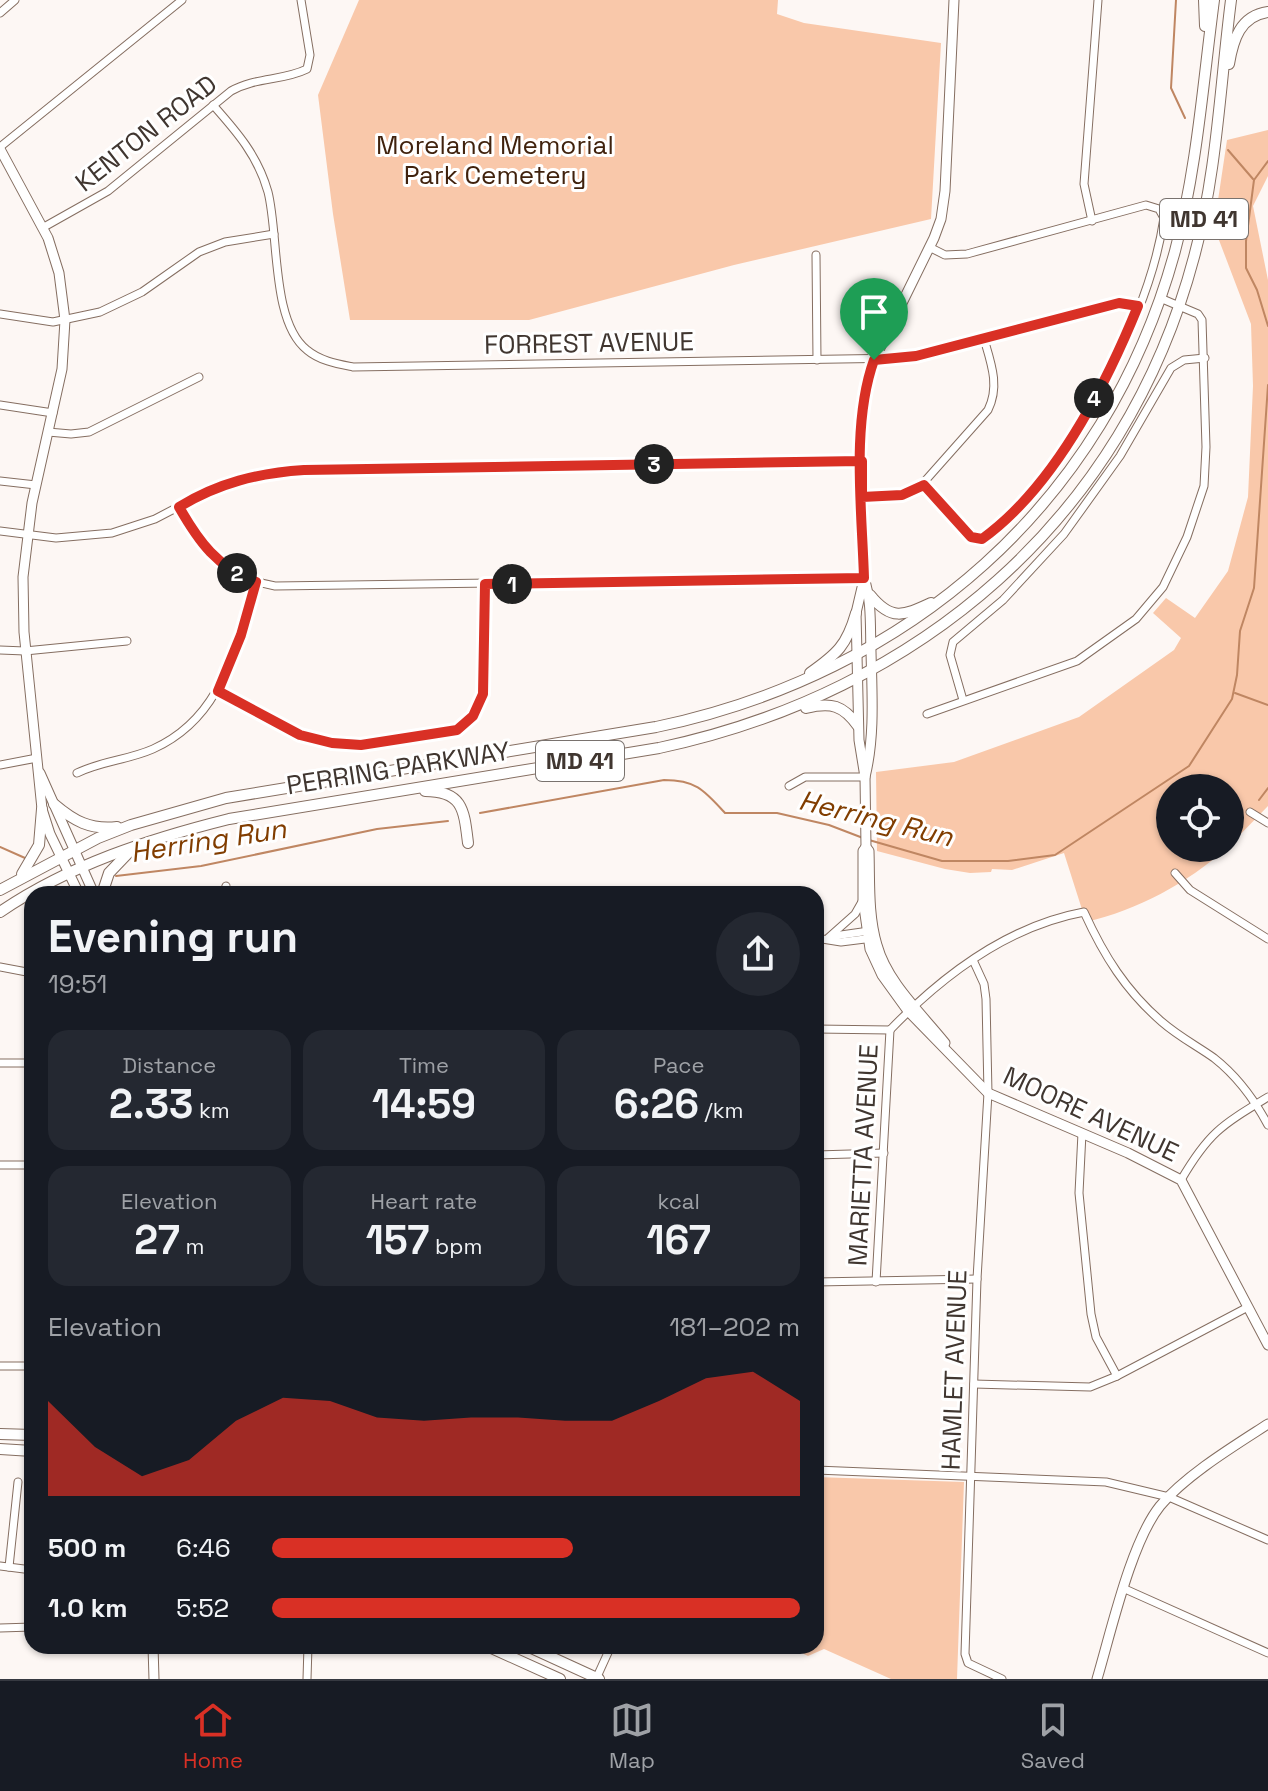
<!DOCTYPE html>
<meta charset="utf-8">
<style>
:root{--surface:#171b24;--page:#242831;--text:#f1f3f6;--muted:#9ea1a6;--line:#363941;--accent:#d93025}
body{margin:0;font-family:"Space Grotesk",sans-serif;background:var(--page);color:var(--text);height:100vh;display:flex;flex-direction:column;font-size:30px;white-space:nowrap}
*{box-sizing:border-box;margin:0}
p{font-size:26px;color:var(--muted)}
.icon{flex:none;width:44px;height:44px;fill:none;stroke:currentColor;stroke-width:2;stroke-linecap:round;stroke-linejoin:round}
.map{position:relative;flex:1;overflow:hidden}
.panel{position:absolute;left:24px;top:886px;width:800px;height:768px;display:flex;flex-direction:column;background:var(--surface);border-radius:24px;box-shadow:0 2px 6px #0004}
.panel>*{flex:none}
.fabs{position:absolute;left:1156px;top:774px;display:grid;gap:16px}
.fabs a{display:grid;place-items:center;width:88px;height:88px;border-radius:50%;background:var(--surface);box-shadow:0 2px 6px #0004;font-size:40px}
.pin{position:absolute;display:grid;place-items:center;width:68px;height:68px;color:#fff;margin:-82px -34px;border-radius:50% 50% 50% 0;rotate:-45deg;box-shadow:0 0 8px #0007}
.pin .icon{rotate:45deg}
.km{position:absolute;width:40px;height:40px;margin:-20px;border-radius:50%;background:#222;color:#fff;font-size:22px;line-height:40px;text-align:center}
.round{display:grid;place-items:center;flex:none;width:84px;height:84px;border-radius:42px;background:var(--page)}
.headline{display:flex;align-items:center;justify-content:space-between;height:136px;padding:0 24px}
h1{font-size:44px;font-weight:800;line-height:60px}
.figures{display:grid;grid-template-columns:repeat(3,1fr);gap:12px;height:136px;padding:8px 24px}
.figures div{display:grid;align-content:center;border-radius:20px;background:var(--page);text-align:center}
.figures b{font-size:40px;font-weight:800}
.figures small{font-size:22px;font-weight:400}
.figures p{font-size:22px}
.chart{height:224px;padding:16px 24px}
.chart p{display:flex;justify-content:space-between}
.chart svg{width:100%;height:144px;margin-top:8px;fill:var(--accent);opacity:.7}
ul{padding:0 24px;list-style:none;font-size:26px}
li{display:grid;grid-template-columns:128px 96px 1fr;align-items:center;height:60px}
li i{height:20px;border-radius:10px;background:var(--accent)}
.menu{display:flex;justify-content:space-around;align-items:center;height:112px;border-top:2px solid var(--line);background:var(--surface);font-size:22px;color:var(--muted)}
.menu a{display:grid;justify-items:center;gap:4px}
.menu .current{color:var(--accent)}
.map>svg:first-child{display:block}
</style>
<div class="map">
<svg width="1268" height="1679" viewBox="0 0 1268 1679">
<rect width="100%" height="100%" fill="#fdf7f4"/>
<g fill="#f9c8aa">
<path d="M359,0h419l-1,14 27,9 137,20 -10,176 -197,46 -205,55h-179l-17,-106 -15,-119z"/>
<path d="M1268,130v46l-15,30 15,74v526l-38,39v-57h-60v60h57c-40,35 -89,62 -141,74l-22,-69 -52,17 -20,-1 -1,3 -21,1 -25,-4 -68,-18 -1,-79 78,-10 125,-45 95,-67 7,-12 -28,-25 13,-15 29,20 33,-47 20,-74 5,-111 -2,-62 -37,-97 13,-87z"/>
<path d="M816,1477l148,5 -7,197h-66l-67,-30 -16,7 -21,-10h29z"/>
</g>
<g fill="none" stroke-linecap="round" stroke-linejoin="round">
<g stroke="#bf8662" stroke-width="2">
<path d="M1176,0l-5,88 14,30"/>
<path d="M1228,150l25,29"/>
<path d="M1268,161l-14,19 -8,61v27l11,22 11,36"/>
<path d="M1235,693l33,12"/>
<path d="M1259,800l9,-12"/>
<path d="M480,813l184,-33c32,0 40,10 61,33h52l52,12 34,13"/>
<path d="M869,840l73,21h66l47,-6 134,-89 43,-67 5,-24 3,-44 14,-43 14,-203"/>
<path d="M0,847l25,11"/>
<path d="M116,876l85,-10 176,-37 71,-8"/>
</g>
<g stroke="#856e61" stroke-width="9">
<g id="street">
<path d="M0,13l15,-13"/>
<path d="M213,105c24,27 45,51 55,87 11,43 3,130 39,158 13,11 31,14 46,17l551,-9 209,-53 15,-2 10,3"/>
<path d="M0,147l182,-147"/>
<path d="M1092,221l-8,-37 14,-184"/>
<path d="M44,227l64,-36 123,-100c24,-14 52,-10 76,-22l3,-14 -9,-55"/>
<path d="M816,255l1,105"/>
<path d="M0,314l53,8 47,-10 42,-20 57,-40 26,-10 49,-8"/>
<path d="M0,405l53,8"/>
<path d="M48,432l23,2 18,-2 110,-55"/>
<path d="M0,481l36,4"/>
<path d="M924,485l47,52c15,7 29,-13 39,-23 69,-72 139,-196 154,-296l-5,-9 -13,-4 -179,49 -22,1 -16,-8"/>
<path d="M862,497l40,-2 15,-5 71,-80c12,-24 3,-47 -4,-71"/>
<path d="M179,507c24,42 45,70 96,79l589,-8"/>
<path d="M0,531l56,7 56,-5 43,-14 67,-35 58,-13 582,-10"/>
<path d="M0,650l25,1 102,-10"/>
<path d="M218,691l82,44 23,7 38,3 96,-15 16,-14 10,-22 2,-110"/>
<path d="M963,700l-13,-45 3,-13 50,-42 61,-66 56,-78 51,-88 13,-8 21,-2"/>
<path d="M927,714l150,-53 59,-42 27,-32 24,-50 17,-51 2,-39 -4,-127 -4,-6 -38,-16"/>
<path d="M0,765l37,-7"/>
<path d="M77,773c25,-12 51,-13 76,-24 71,-32 81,-102 103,-167"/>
<path d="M789,786l16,-9h60"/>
<path d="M1250,812l18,11"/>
<path d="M1175,873l15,17 78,49"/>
<path d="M223,894l3,-8"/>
<path d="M834,936l35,-5"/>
<path d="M816,938l25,4 32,-4"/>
<path d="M828,938l27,-24 8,-14"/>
<path d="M973,960l11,24 2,15 2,94 -11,186 -12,375 3,9 34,16"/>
<path d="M0,967l32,6"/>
<path d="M816,1029l74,1"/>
<path d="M890,1030c52,-54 118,-104 194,-118 20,44 42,79 78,110 16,14 35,24 52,36 23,18 40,41 54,67"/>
<path d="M0,1063h32"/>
<path d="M1082,1133l-3,60 12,121 5,23 21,39"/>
<path d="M816,1155l68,-2"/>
<path d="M0,1165h32"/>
<path d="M1181,1180c28,-48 41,-55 87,-83"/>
<path d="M816,1282l161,-3"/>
<path d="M876,1282l14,-252"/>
<path d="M0,1366h32"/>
<path d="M974,1384l116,3 27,-11 131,-69"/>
<path d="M816,1470l290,12 63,15 99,43"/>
<path d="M0,1566l32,4"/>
<path d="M9,1567l9,-85"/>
<path d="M1125,1589l143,64"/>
<path d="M0,1628l32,-1"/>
<path d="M307,1679l1,-33"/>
<path d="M596,1679l15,-33"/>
</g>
</g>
<g stroke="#856e61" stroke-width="11">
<g id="secondary">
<path d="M0,149l48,89 11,35 6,47 -3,49 -30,134 -9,74 1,55 18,177 8,25 29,60"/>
<path d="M864,579l-8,34 3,127 6,37 1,70 3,4c1,31 -1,64 8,94 10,37 44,68 68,98"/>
<path d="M40,773l54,121"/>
<path d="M865,777c10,-41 7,-83 6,-125 -1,-25 1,-50 -7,-74l-3,-159 3,-25 10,-34 60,-122 7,-19 4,-28 9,-191"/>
<path d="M866,847l-3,4v49l7,49 12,26 26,36 80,82 140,60 53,27 87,165"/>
<path d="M153,1646l1,33"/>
<path d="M1097,1679c14,-47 34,-137 63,-173 26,-31 74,-60 108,-82"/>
</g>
</g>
<g stroke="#856e61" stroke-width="12">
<g id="primary">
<path d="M1204,0l1,26"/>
<path d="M1229,64c4,-24 11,-48 39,-52"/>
<path d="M870,595c21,26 33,21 61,8"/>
<path d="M810,673c27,-19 37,-28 46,-60"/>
<path d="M806,708c25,-6 37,-3 52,18"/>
<path d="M425,791c38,0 39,19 43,52"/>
<path d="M54,804c20,17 36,26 63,23"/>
<path d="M22,874l17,-29 3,-36"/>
<path d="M0,890l98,-52 33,-13 95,-27 430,-71c253,-53 450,-223 519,-476 22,-82 28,-168 39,-251"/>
<path d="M102,894l7,-21 22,-23"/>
<path d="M0,912c69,-47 149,-73 229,-93l430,-71c260,-55 466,-230 535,-491 23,-84 26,-171 37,-257"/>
<path d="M0,1434l32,1"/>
<path d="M0,1449l32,2"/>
<path d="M487,1646l73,33"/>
<path d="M527,1646l72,33"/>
</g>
</g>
<use href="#street" stroke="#fff" stroke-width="7"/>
<use href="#secondary" stroke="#fff" stroke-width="9"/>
<use href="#primary" stroke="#fff" stroke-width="10"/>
</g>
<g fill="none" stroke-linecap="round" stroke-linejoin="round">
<g stroke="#fff" stroke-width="16">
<path id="route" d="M874,360c-23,64 -12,150 -10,218l-379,6 -2,110 -10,22 -16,14 -96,15 -29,-2 -32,-8 -82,-44 23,-56 15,-53c-39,-15 -57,-40 -77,-75 39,-24 79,-34 125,-37l558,-9v36l40,-2 22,-10 47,52 11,2c72,-52 123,-152 156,-233l-19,-3 -203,53 -42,4"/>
</g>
<use href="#route" stroke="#d93025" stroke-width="10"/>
</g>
<g text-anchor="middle" stroke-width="6" stroke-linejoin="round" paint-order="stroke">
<g fill="#fff" stroke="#79726e" stroke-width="2">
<rect x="1160" y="199" width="88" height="40" rx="6"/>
<rect x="536" y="741" width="88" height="40" rx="6"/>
</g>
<g font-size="24" font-weight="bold" fill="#403630">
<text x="1204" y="227">MD 41</text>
<text x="580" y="769">MD 41</text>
</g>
<g font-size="26" fill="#403630" stroke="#fff">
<text transform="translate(146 133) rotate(-38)" y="9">KENTON ROAD</text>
<text transform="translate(589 343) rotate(-1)" y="9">FORREST AVENUE</text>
<text transform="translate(398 768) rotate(-9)" y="9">PERRING PARKWAY</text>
<text transform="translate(1091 1114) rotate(25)" y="9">MOORE AVENUE</text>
<text transform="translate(863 1155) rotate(-87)" y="9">MARIETTA AVENUE</text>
<text transform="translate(954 1370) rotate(-88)" y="9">HAMLET AVENUE</text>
</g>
<g font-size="26" fill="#40220d" stroke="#fff">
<text x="495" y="154">Moreland Memorial<tspan x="495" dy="30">Park Cemetery</tspan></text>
</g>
<g font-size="28" font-style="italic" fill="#813d00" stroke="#fff">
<text transform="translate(876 818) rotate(14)" y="10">Herring Run</text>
<text transform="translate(208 840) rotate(-9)" y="10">Herring Run</text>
</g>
</g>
</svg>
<div class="fabs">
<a><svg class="icon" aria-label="locate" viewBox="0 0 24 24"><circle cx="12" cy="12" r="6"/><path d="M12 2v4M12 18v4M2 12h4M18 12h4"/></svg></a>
</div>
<div class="pin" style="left:874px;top:360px;background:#1e9e55"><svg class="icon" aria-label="arrive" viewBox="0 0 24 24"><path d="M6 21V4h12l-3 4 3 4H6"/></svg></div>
<b class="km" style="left:512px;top:584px">1</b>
<b class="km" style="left:237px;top:573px">2</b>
<b class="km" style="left:654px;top:464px">3</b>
<b class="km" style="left:1094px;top:398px">4</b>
<section class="panel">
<div class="headline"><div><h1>Evening run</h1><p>19:51</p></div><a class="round"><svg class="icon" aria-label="share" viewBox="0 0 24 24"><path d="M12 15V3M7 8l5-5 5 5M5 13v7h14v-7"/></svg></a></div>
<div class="figures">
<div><p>Distance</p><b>2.33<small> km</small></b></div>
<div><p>Time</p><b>14:59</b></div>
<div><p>Pace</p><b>6:26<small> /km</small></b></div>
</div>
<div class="figures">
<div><p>Elevation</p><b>27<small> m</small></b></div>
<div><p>Heart rate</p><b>157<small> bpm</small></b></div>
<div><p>kcal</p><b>167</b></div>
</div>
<div class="chart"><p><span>Elevation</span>181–202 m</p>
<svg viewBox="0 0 160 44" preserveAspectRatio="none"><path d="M0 44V15L10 29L20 38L30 33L40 21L50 14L60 15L70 20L80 21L90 20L100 20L110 21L120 21L130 15L140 8L150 6L160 15V44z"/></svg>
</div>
<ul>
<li><b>500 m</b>6:46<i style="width:57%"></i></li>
<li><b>1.0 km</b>5:52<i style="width:100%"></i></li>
</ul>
</section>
</div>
<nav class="menu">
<a class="current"><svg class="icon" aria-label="home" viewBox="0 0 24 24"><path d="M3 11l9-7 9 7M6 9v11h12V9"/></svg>Home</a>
<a><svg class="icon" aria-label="map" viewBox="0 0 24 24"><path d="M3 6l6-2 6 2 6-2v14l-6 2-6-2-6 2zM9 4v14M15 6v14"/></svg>Map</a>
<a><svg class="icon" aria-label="saved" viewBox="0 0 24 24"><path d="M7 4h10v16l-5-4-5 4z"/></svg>Saved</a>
</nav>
